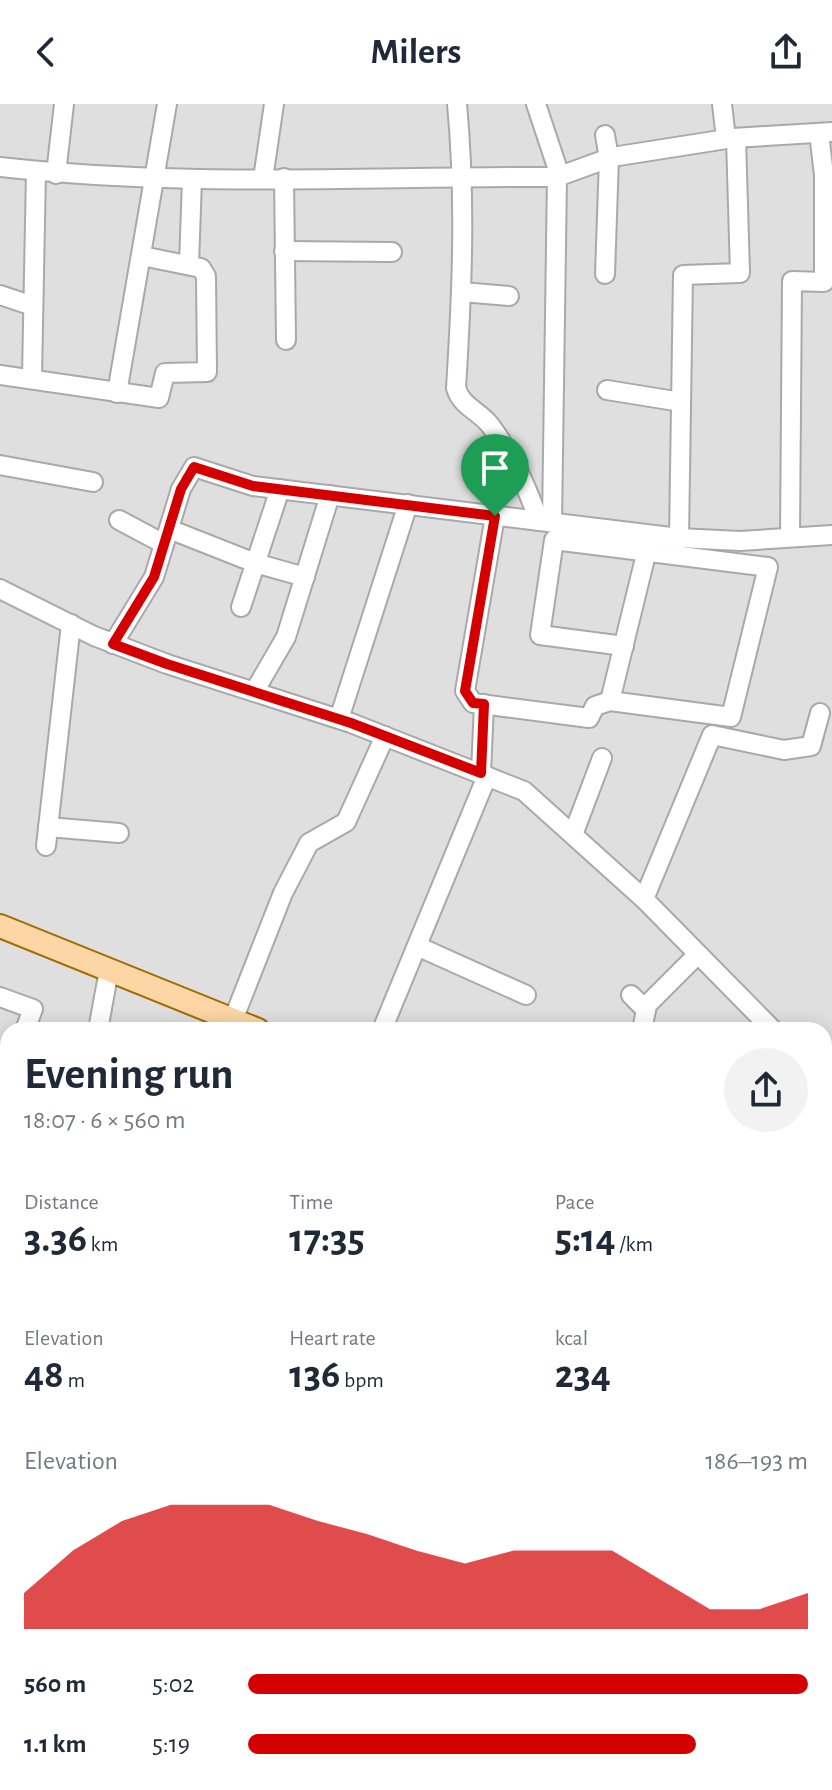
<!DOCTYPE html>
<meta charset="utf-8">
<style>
:root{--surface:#fff;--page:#f2f2f3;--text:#1f2937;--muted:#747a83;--accent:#d40000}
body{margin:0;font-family:"Alegreya Sans",sans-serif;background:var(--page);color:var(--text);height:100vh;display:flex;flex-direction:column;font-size:30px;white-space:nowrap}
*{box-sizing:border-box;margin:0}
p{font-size:26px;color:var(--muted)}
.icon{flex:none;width:44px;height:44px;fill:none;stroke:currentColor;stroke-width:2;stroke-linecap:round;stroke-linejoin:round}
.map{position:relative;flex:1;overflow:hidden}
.panel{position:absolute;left:0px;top:918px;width:832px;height:768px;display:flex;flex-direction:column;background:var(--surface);border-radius:24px 24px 0 0;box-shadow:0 4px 20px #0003}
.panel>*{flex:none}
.pin{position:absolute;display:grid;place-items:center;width:68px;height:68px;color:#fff;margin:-82px -34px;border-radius:50% 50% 50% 0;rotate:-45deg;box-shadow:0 0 8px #0007}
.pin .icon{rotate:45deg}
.round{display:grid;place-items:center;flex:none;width:84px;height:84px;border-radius:42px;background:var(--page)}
.head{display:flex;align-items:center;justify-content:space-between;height:136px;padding:0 24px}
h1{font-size:44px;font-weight:600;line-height:60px}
.metrics{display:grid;grid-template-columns:repeat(3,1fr);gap:12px;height:136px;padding:8px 24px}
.metrics div{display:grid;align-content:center}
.metrics b{font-size:40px;font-weight:600}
.metrics small{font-size:22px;font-weight:400}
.metrics p{font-size:22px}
.chart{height:224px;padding:16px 24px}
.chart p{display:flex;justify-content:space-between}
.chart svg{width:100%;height:144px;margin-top:8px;fill:var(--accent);opacity:.7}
ul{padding:0 24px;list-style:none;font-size:26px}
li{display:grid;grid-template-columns:128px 96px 1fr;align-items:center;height:60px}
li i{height:20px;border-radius:10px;background:var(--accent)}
header{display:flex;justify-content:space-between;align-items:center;height:104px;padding:0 24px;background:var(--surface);font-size:36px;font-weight:600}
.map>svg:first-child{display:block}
</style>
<header><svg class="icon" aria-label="back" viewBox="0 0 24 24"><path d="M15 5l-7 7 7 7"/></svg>Milers<svg class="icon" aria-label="share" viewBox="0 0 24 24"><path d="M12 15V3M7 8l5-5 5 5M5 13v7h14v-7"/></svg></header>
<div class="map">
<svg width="832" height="1686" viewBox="0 0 832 1686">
<rect width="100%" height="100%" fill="#f2efe9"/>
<path fill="#e0dfdf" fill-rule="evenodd" d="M0,0h832v1686h-832zM8,926h816v752h-816z"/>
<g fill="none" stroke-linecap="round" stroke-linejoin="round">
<g stroke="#a9a9a9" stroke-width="22">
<g id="minor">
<path d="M457,0c9,96 5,188 -1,284 5,18 23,23 34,37 23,31 36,60 49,96"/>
<path d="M536,0l24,72"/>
<path d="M722,0l4,35"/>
<path d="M0,63c185,21 372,9 557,10l55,-20 121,-19 99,-6"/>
<path d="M56,70l8,-70"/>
<path d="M284,74l2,162"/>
<path d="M263,75l11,-75"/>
<path d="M284,147l108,1"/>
<path d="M189,161l3,-86"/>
<path d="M605,170l4,-116 -4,-23"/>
<path d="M462,188l47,4"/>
<path d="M0,191l33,11"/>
<path d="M0,271l159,23 6,-25 42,-1 -1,-96 -5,-8 -59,-12"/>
<path d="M32,273l4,-206"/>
<path d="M607,286l74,12"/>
<path d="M117,289l50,-289"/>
<path d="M0,361l93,17"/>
<path d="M495,412l-30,175 8,12 116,15 6,-12 15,-5 121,16 37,-150 -214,-27 -14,95 84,11"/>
<path d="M119,416l45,24"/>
<path d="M552,419l5,-346"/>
<path d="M169,425l86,34 50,14"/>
<path d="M790,431l2,-254 32,1v-107l-5,-42"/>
<path d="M679,434l4,-263 57,-2 -4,-135"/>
<path d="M0,485l94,47 73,28 184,59 173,68 120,108 129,131"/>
<path d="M241,503l39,-118"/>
<path d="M113,540l41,-67 27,-88 13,-22 59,19 426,52 61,3 92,-6"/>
<path d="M254,588l32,-55 44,-142"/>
<path d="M610,597l37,-151"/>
<path d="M339,615l69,-215"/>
<path d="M481,669l3,-69"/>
<path d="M48,723l71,6"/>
<path d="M574,728l28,-74"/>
<path d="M46,742l25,-222"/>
<path d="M644,795l68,-164 72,15 27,-4 9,-33"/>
<path d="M417,842l109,49"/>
<path d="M631,891l15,15"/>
<path d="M0,893l33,12 -8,21"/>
<path d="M233,916l50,-127 26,-50 37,-21 39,-86"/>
<path d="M98,926l11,-60"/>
<path d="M382,926l105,-254"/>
<path d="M642,926l5,-25 51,-51"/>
<path d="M824,968l8,4"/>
<path d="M0,1183h8"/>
<path d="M0,1301l8,-1"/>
<path d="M824,1324l8,2"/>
<path d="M824,1398l8,1"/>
<path d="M0,1465h8"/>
<path d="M824,1567l8,2"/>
<path d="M221,1679l55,7"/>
<path d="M175,1686l1,-8"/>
<path d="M519,1686l2,-8"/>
<path d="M559,1686l2,-8"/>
<path d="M623,1686l1,-8"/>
</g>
</g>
<g stroke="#a06b00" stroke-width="26">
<g id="major">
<path d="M0,822l258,104"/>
<path d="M824,1162l8,4"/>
<path d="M0,1537l8,40"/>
<path d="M29,1678l1,8"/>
</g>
</g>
<use href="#minor" stroke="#fff" stroke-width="18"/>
<use href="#major" stroke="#fcd6a4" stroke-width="22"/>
</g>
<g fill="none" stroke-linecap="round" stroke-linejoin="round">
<g stroke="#fff" stroke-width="16">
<path id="route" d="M194,363l59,19 242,30 -30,175 8,12 11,1 -3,69 -130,-50 -184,-59 -54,-20 41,-67 27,-88z"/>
</g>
<use href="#route" stroke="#d40000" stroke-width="10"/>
</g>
</svg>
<div class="pin" style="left:495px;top:412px;background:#1e9e55"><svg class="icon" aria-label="arrive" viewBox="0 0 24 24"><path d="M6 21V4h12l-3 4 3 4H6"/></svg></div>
<section class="panel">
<div class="head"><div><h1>Evening run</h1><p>18:07 · 6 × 560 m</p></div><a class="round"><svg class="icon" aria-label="share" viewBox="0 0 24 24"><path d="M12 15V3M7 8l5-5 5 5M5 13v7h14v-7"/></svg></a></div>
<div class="metrics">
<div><p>Distance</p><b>3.36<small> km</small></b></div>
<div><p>Time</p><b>17:35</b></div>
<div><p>Pace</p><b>5:14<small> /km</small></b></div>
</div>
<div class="metrics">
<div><p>Elevation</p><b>48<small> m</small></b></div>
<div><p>Heart rate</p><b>136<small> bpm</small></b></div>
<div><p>kcal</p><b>234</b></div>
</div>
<div class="chart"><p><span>Elevation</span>186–193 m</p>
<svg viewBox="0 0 160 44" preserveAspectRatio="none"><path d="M0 44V33L10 20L20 11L30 6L40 6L50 6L60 11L70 15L80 20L90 24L100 20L110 20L120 20L130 29L140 38L150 38L160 33V44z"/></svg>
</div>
<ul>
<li><b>560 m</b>5:02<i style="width:100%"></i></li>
<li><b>1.1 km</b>5:19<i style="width:80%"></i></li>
</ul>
</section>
</div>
